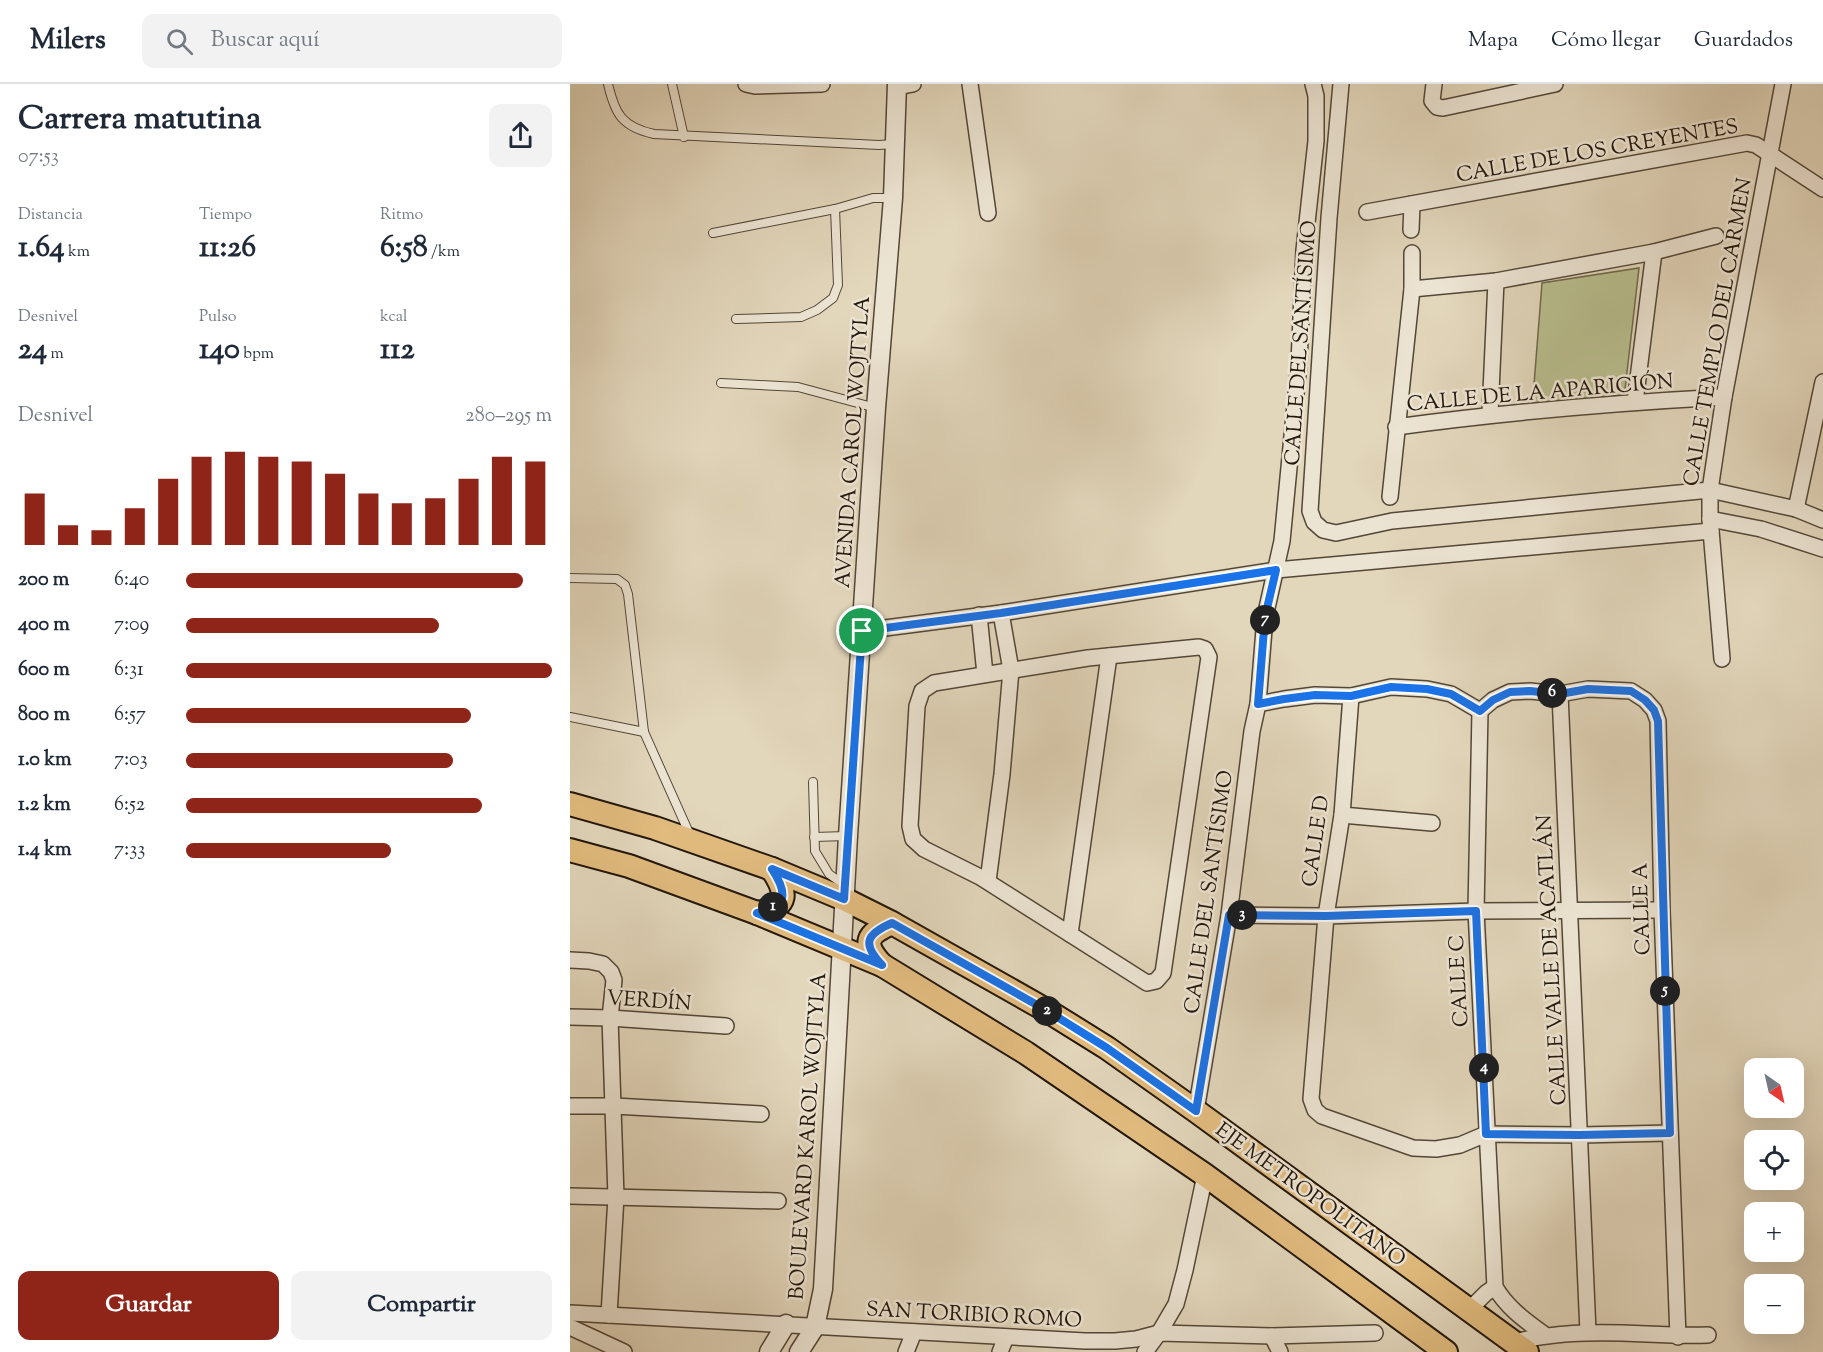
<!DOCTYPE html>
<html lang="es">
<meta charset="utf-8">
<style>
:root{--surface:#fff;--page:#f2f2f3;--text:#1f2937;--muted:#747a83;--line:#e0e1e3;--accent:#8f2418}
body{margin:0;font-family:"Sorts Mill Goudy",serif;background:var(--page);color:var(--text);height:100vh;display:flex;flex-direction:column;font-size:22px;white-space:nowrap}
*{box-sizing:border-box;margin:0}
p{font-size:20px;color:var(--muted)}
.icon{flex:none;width:33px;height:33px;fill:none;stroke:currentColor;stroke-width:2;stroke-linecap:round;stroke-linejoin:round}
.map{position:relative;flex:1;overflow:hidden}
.panel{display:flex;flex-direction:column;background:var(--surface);width:570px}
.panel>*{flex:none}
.needle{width:39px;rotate:146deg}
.controls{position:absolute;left:1174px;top:974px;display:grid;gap:12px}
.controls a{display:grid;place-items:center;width:60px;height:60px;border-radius:12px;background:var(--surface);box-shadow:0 6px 24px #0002;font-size:30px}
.pin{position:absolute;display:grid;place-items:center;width:51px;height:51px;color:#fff;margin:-26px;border:3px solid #fff;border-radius:50%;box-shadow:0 2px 6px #0007}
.km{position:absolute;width:30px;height:30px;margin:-15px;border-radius:50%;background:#222;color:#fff;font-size:16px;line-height:30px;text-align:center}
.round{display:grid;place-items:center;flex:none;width:63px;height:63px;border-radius:12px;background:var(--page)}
.head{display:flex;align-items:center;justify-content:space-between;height:102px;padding:0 18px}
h1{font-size:33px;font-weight:700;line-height:45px}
.figures{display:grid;grid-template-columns:repeat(3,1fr);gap:9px;height:102px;padding:6px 18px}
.figures div{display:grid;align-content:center}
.figures b{font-size:30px;font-weight:700}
.figures small{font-size:16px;font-weight:400}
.figures p{font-size:16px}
.chart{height:168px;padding:12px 18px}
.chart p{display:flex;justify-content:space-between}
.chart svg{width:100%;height:108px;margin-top:6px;stroke:var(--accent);stroke-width:6}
.button{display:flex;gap:12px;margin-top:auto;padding:12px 18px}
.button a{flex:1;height:69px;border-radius:12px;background:var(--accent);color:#fff;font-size:24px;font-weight:700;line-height:69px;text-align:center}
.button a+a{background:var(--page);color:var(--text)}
ul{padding:0 18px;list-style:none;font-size:20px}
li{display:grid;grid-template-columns:96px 72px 1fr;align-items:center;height:45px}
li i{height:15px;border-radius:8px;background:var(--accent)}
header{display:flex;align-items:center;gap:36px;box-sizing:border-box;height:84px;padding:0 30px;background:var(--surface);border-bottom:2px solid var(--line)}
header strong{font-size:28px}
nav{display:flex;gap:33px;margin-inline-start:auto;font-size:21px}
.search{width:420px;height:54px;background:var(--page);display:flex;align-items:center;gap:15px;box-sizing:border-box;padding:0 21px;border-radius:12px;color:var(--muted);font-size:22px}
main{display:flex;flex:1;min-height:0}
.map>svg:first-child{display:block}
</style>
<header>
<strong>Milers</strong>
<div class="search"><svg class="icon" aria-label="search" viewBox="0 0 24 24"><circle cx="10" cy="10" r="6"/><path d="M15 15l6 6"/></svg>Buscar aquí</div>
<nav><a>Mapa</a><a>Cómo llegar</a><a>Guardados</a></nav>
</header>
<main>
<section class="panel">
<div class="head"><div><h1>Carrera matutina</h1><p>07:53</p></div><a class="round"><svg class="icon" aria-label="share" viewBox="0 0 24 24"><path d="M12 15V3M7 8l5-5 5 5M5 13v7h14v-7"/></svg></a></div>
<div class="figures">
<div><p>Distancia</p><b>1.64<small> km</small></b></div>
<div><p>Tiempo</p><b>11:26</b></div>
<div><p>Ritmo</p><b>6:58<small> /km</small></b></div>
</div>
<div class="figures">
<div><p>Desnivel</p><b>24<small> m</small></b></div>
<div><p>Pulso</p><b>140<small> bpm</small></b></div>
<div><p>kcal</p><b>112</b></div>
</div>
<div class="chart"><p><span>Desnivel</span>280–295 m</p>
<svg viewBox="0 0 160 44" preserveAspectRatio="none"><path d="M5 44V23M15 44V36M25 44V38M35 44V29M45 44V17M55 44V8M65 44V6M75 44V8M85 44V10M95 44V15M105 44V23M115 44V27M125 44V25M135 44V17M145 44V8M155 44V10"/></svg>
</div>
<ul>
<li><b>200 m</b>6:40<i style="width:92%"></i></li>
<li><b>400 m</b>7:09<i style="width:69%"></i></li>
<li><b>600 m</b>6:31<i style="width:100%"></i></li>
<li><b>800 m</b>6:57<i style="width:78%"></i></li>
<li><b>1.0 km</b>7:03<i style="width:73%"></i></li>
<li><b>1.2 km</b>6:52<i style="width:81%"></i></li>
<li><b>1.4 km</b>7:33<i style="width:56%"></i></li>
</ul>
<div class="button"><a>Guardar</a><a>Compartir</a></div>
</section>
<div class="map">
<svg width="1253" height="1268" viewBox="0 0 1253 1268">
<rect width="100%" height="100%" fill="#e2d6bb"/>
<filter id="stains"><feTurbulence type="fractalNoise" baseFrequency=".00333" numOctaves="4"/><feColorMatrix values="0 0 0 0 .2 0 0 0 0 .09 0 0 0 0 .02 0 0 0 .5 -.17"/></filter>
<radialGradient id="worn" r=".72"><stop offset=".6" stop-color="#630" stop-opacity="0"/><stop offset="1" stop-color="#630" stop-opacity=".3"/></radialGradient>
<path fill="#b8bd8d" stroke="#6e6a4c" stroke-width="1.5" d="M1069,184l-15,130 -92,12 10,-127z"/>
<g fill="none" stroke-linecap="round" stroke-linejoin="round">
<g stroke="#534738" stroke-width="10">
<g id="service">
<path d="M38,0c7,30 14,43 46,50l225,11 15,-1"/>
<path d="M102,0l12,53"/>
<path d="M143,149l122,-24 38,-11h20"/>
<path d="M166,235l65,-2 16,-7 16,-12 5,-13 -3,-76"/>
<path d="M151,299l77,4 78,21"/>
<path d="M0,494l47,1 8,6 3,9 16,138 46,103"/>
<path d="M0,633l74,15"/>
<path d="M243,698l2,69 14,23 14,10"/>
<path d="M244,753l33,-1"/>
</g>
</g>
<g stroke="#534738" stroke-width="18">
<g id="minor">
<path d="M176,0l9,2 67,-2"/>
<path d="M400,0l18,129"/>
<path d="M771,0l-12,134 -19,293 4,11 9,8 13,3 56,-12 318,-31 86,19 27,11"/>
<path d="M864,0l-2,17 5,6 6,1 112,-24"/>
<path d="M327,3l16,-3"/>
<path d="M797,128l380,-69 9,2 67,44"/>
<path d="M841,146l1,-26"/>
<path d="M842,205l84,-8 158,-29 62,-16"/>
<path d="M1065,318l19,-150"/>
<path d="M920,330l6,-133"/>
<path d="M826,343c110,-15 217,-24 328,-30"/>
<path d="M820,413l22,-208v-36"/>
<path d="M1226,425l27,-127"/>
<path d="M1140,435l51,10 62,20"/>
<path d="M409,531l6,59"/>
<path d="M292,547l139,-18 275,-43 435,-39"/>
<path d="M629,563l6,2 4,8 -46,316 -7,8 -9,2 -167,-106 -56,-28 -11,-10 -3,-13 7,-120 5,-15 12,-8 154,-25z"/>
<path d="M1152,575l-12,-140v-29l14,-93 59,-313"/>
<path d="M990,610l28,638"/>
<path d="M781,612l-9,119 -16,101 -15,183 4,11 7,6 91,32 23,1 24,-4 26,-11 94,1 90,-2"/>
<path d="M688,620l7,-87 17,-76 17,-178 5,-113 12,-109v-45l-3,-12"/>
<path d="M910,627l13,-11 17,-8 20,-1 30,3 28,-5 43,2 14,9 9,10 4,11 4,189 16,427"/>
<path d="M910,627l-4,200 19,376c12,21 31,34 50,48"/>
<path d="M772,731l90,8"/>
<path d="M418,797l14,-107 9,-104 -10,-57"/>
<path d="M659,831l97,1 150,-5 186,-1"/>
<path d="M500,850l39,-278"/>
<path d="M0,876l19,1 14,3 8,8 3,8 -4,38 6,179 -7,118"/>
<path d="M0,933l40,1 116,8"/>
<path d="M0,1022h44l147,8"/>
<path d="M626,1027l33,-196 23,-184 6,-27 26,-5 31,-4 36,1 40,-9 36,2 24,5 29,17"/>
<path d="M0,1112l208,5"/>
<path d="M899,1226l17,-17 9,-6"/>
<path d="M0,1229l515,28h30l21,-2 23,-6 113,3 103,-3"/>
<path d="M0,1243l54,25"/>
<path d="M702,1252l8,16"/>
<path d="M942,1258c25,-5 49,-9 74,-9 41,-2 81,4 122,2"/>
<path d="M336,1268l8,-20"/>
<path d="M430,1268l6,-15"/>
<path d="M575,1268l14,-19 17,-29 9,-34 20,-95"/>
</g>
</g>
<g stroke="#534738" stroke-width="21">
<g id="tertiary">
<path d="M199,1268l17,-28"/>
<path d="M229,1268l16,-25 8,-38 25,-453 28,-428 17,-210 4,-114"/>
</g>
</g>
<g stroke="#23170c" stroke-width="26">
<g id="primary">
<path d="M0,720l85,24 117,41 72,30 48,24 154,87 61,38 89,63 331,241"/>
<path d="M0,766l59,16 128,47 125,52 144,88 179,122 241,177"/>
<path d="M187,829c33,-6 30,-21 15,-44"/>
<path d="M312,881c-21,-22 -15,-31 10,-42"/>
</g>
</g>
<use href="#service" stroke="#ece4d3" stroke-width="8"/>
<use href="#minor" stroke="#ece4d3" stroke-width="15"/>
<use href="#tertiary" stroke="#ece4d3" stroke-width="18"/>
<use href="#primary" stroke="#e1bb7e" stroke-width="22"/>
</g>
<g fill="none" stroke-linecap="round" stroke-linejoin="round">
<g stroke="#fff" stroke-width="12">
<path id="route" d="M706,486l-11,47 -7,87 26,-5 31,-4 36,1 40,-9 36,2 24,5 29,17 13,-11 17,-8 20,-1 30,3 28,-5 43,2 14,9 9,10 4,11 12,412 -90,2 -94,-1 -10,-223 -150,5 -97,-1 -33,196 -89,-63 -61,-38 -154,-87c-25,11 -31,20 -10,42l-125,-52c32,-6 30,-21 15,-44l72,30 18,-268 139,-18z"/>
</g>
<use href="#route" stroke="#1a73e8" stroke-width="8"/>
</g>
<g text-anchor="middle" stroke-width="5" stroke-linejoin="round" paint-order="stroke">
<g font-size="21" fill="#23170c" stroke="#ece4d3">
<text transform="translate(1027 66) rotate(-10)" y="7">CALLE DE LOS CREYENTES</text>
<text transform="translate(1147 248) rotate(-80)" y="7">CALLE TEMPLO DEL CARMEN</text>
<text transform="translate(730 259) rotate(-86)" y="7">CALLE DEL SANTÍSIMO</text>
<text transform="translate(970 308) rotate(-5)" y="7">CALLE DE LA APARICIÓN</text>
<text transform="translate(282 358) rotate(-86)" y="7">AVENIDA CAROL WOJTYLA</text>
<text transform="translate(745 757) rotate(-82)" y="7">CALLE D</text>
<text transform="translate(638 808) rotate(-82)" y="7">CALLE DEL SANTÍSIMO</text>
<text transform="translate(1071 825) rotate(-92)" y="7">CALLE A</text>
<text transform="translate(981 876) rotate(-93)" y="7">CALLE VALLE DE ACATLÁN</text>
<text transform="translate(888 897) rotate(-93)" y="7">CALLE C</text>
<text transform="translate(79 916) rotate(4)" y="7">VERDÍN</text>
<text transform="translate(237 1052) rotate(-86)" y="7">BOULEVARD KAROL WOJTYLA</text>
<text transform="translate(741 1110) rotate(36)" y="7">EJE METROPOLITANO</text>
<text transform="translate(404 1230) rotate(3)" y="7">SAN TORIBIO ROMO</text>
</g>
</g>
<rect width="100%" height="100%" filter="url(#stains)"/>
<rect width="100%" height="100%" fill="url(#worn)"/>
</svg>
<div class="controls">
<a><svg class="needle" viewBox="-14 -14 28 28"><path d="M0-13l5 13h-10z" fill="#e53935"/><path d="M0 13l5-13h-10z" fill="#747a83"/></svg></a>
<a><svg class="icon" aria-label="locate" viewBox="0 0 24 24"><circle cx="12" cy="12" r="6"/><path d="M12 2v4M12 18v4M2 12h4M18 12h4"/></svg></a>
<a>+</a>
<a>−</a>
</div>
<div class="pin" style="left:292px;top:547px;background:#1e9e55"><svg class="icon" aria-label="arrive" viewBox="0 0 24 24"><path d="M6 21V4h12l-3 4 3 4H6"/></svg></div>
<b class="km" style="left:203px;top:823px">1</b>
<b class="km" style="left:477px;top:927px">2</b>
<b class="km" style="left:672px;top:831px">3</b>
<b class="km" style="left:914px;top:984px">4</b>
<b class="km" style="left:1095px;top:907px">5</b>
<b class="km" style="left:982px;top:609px">6</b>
<b class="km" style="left:695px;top:536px">7</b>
</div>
</main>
